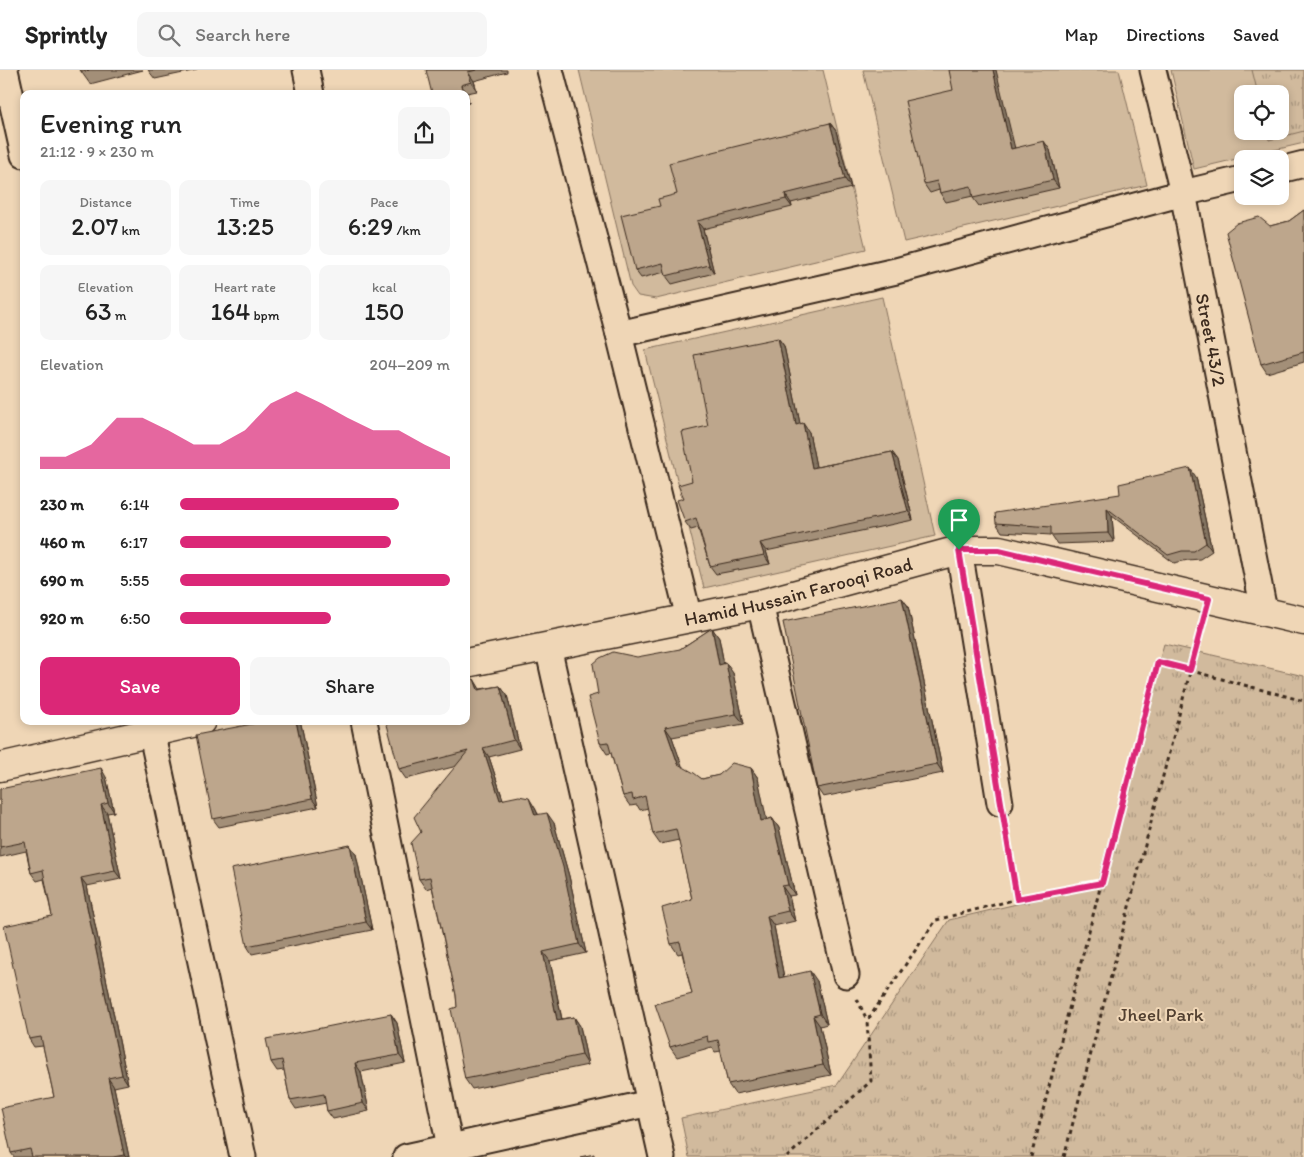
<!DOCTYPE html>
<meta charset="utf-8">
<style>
:root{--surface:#fff;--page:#f6f6f6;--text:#222;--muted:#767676;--line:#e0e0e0;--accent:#db2777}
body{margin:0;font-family:Itim,sans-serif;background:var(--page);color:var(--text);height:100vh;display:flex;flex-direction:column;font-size:19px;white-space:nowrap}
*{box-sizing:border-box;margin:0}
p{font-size:16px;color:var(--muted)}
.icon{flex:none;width:28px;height:28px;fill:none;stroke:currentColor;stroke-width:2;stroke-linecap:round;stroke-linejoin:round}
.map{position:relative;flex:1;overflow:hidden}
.side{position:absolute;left:20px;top:20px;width:450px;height:635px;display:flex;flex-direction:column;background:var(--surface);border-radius:10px;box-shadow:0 2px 8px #0003}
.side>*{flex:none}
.buttons{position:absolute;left:1234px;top:15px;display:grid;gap:10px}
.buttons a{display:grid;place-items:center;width:55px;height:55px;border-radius:10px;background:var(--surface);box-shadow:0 2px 8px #0003;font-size:25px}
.pin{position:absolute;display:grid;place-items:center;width:42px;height:42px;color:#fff;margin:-51px -21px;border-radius:50% 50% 50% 0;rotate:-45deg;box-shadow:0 0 5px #0007}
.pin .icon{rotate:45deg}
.round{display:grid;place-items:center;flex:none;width:52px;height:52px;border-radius:10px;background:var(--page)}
.head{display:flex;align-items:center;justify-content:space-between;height:85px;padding:0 20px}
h1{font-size:28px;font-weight:600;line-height:38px}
.metrics{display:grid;grid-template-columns:repeat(3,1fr);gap:8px;height:85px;padding:5px 20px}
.metrics div{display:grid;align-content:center;border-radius:10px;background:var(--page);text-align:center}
.metrics b{font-size:25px;font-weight:600}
.metrics small{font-size:14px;font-weight:400}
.metrics p{font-size:14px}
.chart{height:140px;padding:10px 20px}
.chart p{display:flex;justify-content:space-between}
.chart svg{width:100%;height:90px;margin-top:5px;fill:var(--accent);opacity:.7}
.primary-button{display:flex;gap:10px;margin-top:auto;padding:10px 20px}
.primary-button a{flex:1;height:58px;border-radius:10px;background:var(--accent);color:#fff;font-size:20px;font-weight:600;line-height:58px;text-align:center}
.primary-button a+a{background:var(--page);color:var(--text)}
ul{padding:0 20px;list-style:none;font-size:16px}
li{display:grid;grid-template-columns:80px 60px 1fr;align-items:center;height:38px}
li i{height:12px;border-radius:6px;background:var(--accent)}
header{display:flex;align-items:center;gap:30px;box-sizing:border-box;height:70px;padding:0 25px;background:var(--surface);border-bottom:1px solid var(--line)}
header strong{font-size:24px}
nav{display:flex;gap:28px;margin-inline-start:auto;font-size:18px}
.search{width:350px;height:45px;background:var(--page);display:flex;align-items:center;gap:12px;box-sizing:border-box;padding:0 18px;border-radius:10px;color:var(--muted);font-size:19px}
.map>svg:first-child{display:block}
</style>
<header>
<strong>Sprintly</strong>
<div class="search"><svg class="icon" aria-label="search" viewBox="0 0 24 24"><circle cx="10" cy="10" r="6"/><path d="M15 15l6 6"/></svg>Search here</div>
<nav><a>Map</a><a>Directions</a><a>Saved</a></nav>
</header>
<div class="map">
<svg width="1304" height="1087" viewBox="0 0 1304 1087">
<defs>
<pattern id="park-tufts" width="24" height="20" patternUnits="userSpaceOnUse" patternTransform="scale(1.25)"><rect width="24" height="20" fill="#d1ba9d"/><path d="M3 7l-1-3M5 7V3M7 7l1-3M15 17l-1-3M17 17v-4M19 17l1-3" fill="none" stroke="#ab977f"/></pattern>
</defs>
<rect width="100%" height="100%" fill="#efd6b6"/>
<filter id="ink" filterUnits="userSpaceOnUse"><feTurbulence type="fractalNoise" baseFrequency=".02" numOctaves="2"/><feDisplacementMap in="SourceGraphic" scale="10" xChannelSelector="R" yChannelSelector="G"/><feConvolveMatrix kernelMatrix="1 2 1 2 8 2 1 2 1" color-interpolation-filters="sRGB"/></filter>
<g filter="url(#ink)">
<g fill="#d1ba9d" stroke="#86725e" fill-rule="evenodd">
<path d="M579,0h244l43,179 -210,50 -18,-3 -7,-10z"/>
<path d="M863,0h256l28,115 -243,57z"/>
<path d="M1171,0h133v73l-110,26zM1242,24h38v37h-38z"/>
<path d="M882,227l53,239 -231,52 -59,-238z"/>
</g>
<g fill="url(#park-tufts)" stroke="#86725e">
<path d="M1252,0h52v61l-35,9 -2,-9h13v-37h-22z"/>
<path d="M1164,574l140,32v481h-615l-8,-39 156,-33 112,-165 148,-35z"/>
</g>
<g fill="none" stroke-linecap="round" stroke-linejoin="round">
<g stroke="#3b2a1e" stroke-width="29">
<g id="street">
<path d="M5,0l19,85"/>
<path d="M306,0l5,24"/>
<path d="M550,0l69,264 70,284"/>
<path id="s1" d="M1153,0l30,123 81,418"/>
<path d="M1280,100l24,-6"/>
<path d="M619,264l277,-63 287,-78 59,-14"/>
<path d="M959,480l41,253"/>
<path d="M760,534l86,371"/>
<path d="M548,577l114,510"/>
<path d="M149,651l94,436"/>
<path d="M364,651l88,436"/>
<path d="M406,1087l244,-54"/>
</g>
</g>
<g stroke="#3b2a1e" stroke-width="31">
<g id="secondary">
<path id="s2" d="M466,593l294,-59 199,-54h40l305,71"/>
<path d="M0,697l201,-46"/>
</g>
</g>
<g stroke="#3b2a1e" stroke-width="3" stroke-dasharray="4 4" stroke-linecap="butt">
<path d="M1005,760l12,69"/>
<path d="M857,929l10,21"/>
<path d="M787,1087l84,-76 -4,-60 69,-101 81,-21 85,-16"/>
<path d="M1031,1087l127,-495 146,39"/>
<path d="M1064,1087l138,-531"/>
</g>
<use href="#street" stroke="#efd6b6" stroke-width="25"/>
<use href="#secondary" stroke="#efd6b6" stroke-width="28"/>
</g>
<g fill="#a38f78" stroke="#3b2a1e">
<path d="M80,0h63l-53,14z"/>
<path d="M148,0h49l-42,9z"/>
<path d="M426,0h81v2l-33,9 3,10 -10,2 2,10 -3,1v-10z"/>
<path d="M953,20l62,58 35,2 9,38 -80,18 -6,-8v-2l-27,6 -6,-9 -1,-3 -9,3 -6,-9z"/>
<path d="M830,53l6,8 15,57 -60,15 1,4 -89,22 11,44 -42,11 -6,-8 -1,-4 -24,6 -6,-8 42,-76z"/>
<path d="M1304,140v152l-37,11 -6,-9 9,-138 19,-5z"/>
<path d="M778,268l6,8 16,78 9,8 7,35 76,-15 6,8 15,60 -147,31 4,13 -54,10 -6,-8 -12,-38 -7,2 -6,-8 -1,-24 8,-17 16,-55z"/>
<path d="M1196,407l16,74 -12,8 -12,1 -14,3 -62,-47 2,26 -57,2 -6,-9 -49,-3 -6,-9z"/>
<path d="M902,528l6,8 35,167 -120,24 -6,-9z"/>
<path d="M712,558l7,10 5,26 9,9 11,51 -72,13 10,30 20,12 49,-11 7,10 8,42 6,-2 7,10 16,67 -6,1 6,25 -21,5 10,51 33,4 10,43 -7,2 11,49 -96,19 -7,-10 -7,-33 -6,1 -3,-5 -35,10 -7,-10 22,-53 -10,-41 -4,1 -7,-10 21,-45 -13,-59 -19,4 -7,-10 -5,-26 -8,2 -3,-5 -7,1 -7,-10 -12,-43 -4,1 -7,-11 -2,-49 82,-45z"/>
<path d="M500,616l7,9 13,54 -31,8 14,42 32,9 3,6 16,9 15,53 17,77 -36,8 12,58 12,-2 6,9 8,39 -116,24 -7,-10 -9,-84 -24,-108 -6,2 -7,-10 2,-47 36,-66 -51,13 -7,-10 67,-48 14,-32z"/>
<path d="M301,654l17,83 -99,20 -6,-8z"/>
<path d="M106,707l8,35 -7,1 14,66 -34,7 41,198 -14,3 15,70h-115l-3,-4 43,-56 -11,-51 -9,1 -5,-8 23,-123 -8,-37 -7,2 -6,-8 -5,-22 -26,6v-68z"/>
<path d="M356,784l16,76 -120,24 -5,-8z"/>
<path d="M391,944l6,9 8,40 -44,9 8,39 -36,8 -6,-8 -1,-8 -30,6 -6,-9 -6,-30 -7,1 -6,-9z"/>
</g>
<g fill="#847462" stroke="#3b2a1e">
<path d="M993,0h3l21,87 -6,-8z"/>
<path d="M468,2l6,9 3,10 -6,-9z"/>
<path d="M461,15l6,8 2,10 -3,-4v-5h-3z"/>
<path d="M830,53l6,8 15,57 -6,-9z"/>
<path d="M1044,71l6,9 9,38 -6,-8z"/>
<path d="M785,124l6,9 1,4 -6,-8z"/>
<path d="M697,151l6,8 11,44 -5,-8z"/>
<path d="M778,268l6,8 18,87 -6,-8z"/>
<path d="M803,353l6,9 9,44 -6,-8z"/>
<path d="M892,382l6,8 15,60 -5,-9z"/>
<path d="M1190,398l6,9 16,74 -6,-8z"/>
<path d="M1107,438l5,8 2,26 -6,-9z"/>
<path d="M760,473l6,8 4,13 -6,-9z"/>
<path d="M902,528l6,8 35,167 -6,-9z"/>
<path d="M712,558l7,10 7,37 -7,-10z"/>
<path d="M726,593l7,10 11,51 -8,-10z"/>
<path d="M474,609l6,10 4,10 -6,-9z"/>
<path d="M500,616l7,9 13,54 -6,-9z"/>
<path d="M296,651h3l2,3 17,83 -6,-8z"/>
<path d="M665,657l7,10 13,37 -7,-10z"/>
<path d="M483,678l6,9 17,52 -6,-9z"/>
<path d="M101,698l5,9 8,35 -6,-9z"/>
<path d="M751,698l7,10 11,53 -8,-10z"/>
<path d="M529,728l6,10 7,16 -7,-9z"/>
<path d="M101,735l6,8 14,66 -6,-8z"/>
<path d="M547,743l7,10 15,53 17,77 -7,-9z"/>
<path d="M772,748l7,10 16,67 -7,-10z"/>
<path d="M350,775l6,9 16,76 -6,-8z"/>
<path d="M81,808l6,8 41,198 -6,-9z"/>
<path d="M782,816l7,10 6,25 -7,-10z"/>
<path d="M767,846l7,10 12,62 -7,-10z"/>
<path d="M543,882l7,9 14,69 -7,-10z"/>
<path d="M810,901l7,10 10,43 -7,-10z"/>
<path d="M391,944l6,9 8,40 -6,-8z"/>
<path d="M813,946l7,10 11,49 -8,-10z"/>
<path d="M574,947l6,9 8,39 -6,-10z"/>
<path d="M355,993l6,9 8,39 -6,-8z"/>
<path d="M108,1008l6,9 15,70h-3l-2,-2z"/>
</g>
<g fill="#bda68c" stroke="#3b2a1e">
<path d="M80,0h9l-7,2z"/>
<path d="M426,0h51l-9,2 3,10 -10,3 2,9h-31z"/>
<path d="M949,0h44l18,79 33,-8 9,39 -80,18 -2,-12 -31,7 -3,-12 -13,3 -19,-83 48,-11z"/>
<path d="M830,53l15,56 -60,15 1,5 -89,22 12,44 -43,11 -3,-13 -28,7 -14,-55 39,-9 -2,-7 19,-5 -8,-31z"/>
<path d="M1304,140v142l-43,12 -35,-132 11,-9 22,-6 11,9 19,-5z"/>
<path d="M778,268l18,87 7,-2 9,45 80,-16 16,59 -148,32 4,12 -54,11 -14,-48 -11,4 -8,-22 7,-2 -6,-13 14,-4 -10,-49 26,-6 -14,-71z"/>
<path d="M1190,398l16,75 -12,8h-12l-14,4 -61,-47 1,25 -57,2v-8l-55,-4 -1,-10 125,-19 -1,-10z"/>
<path d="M902,528l35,166 -120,24 -34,-166z"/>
<path d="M712,558l7,37 7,-2 10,51 -71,13 13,37 16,9 8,6 17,-4 13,-12 19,5 10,53 11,-3 16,67 -6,1 6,25 -21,5 12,62 31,-7 10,43 -7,2 10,49 -95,19 -10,-44 -10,2 -1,-6 -37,11 -15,-43 37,-10 -12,-52 -9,2 -9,-36 30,-9 -16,-70 -23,5 -8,-38 -12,4 -1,-6 -9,2 -15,-54 -8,1 -12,-46 10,-3 -5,-30 7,-6 13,-6 24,5 43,-8z"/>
<path d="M474,609l4,11 22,-4 14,54 -31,8 17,52 19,-4 10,2 6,17 12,-2 16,54 16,77 -36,8 14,68 17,-3 8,38 -117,24 -14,-70 6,-2 -1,-12 -26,-118 -11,2 -8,-36 10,-11 -7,-15 54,-66 -69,18 -13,-48h80v-40z"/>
<path d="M267,651h29l16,78 -99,20 -17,-84z"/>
<path d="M101,698l7,35 -7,2 14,66 -34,7 41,197 -14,3 16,77 -11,2h-81l-2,-8 -19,4 -10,-45 53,-11 -13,-60 -12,2 -25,-113 48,-10 -9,-46 -12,3 -6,-31 -25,5v-58z"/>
<path d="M350,775l16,77 -119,24 -16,-77z"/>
<path d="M391,944l8,41 -44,8 8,40 -36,8 -3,-17 -34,6 -8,-40 -11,2 -5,-23z"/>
<path d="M594,1084v3h-14z"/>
</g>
</g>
<g fill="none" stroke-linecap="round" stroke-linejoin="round" filter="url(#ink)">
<g stroke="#fff" stroke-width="10">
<path id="route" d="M959,480h40l210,49 -19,71 -32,-8 -56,221 -85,16z"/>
</g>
<use href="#route" stroke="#db2777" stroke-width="6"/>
</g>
<g text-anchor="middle" stroke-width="4" stroke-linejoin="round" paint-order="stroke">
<g font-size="19" fill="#3b2a1e" stroke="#efd6b6">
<text dy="7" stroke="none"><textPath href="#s1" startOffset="276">Street 43/2</textPath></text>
<text dy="7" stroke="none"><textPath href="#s2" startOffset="340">Hamid Hussain Farooqi Road</textPath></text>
</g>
<g font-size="19" fill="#524031" stroke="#efd6b6">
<text x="1161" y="951">Jheel Park</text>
</g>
</g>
</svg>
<div class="buttons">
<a><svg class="icon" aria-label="locate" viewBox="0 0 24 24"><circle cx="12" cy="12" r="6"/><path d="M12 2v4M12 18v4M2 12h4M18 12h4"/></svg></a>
<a><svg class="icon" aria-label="layers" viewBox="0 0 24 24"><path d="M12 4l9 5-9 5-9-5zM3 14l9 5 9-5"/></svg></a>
</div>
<div class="pin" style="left:959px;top:480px;background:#1e9e55"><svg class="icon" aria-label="arrive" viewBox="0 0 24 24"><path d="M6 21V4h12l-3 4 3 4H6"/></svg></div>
<section class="side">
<div class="head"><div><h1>Evening run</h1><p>21:12 · 9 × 230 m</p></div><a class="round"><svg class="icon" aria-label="share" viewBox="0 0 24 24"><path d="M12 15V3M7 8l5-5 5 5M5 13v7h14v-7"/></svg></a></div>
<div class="metrics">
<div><p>Distance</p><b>2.07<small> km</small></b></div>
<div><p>Time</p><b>13:25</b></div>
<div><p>Pace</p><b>6:29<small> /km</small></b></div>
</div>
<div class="metrics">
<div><p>Elevation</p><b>63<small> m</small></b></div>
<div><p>Heart rate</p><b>164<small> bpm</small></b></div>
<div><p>kcal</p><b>150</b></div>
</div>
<div class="chart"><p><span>Elevation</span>204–209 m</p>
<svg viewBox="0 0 160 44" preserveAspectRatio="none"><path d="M0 44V38L10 38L20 32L30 19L40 19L50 25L60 32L70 32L80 25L90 12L100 6L110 12L120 19L130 25L140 25L150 32L160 38V44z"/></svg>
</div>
<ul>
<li><b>230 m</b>6:14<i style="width:81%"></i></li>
<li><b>460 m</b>6:17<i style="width:78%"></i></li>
<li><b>690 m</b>5:55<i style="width:100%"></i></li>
<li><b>920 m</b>6:50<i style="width:56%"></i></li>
</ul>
<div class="primary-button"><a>Save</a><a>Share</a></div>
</section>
</div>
